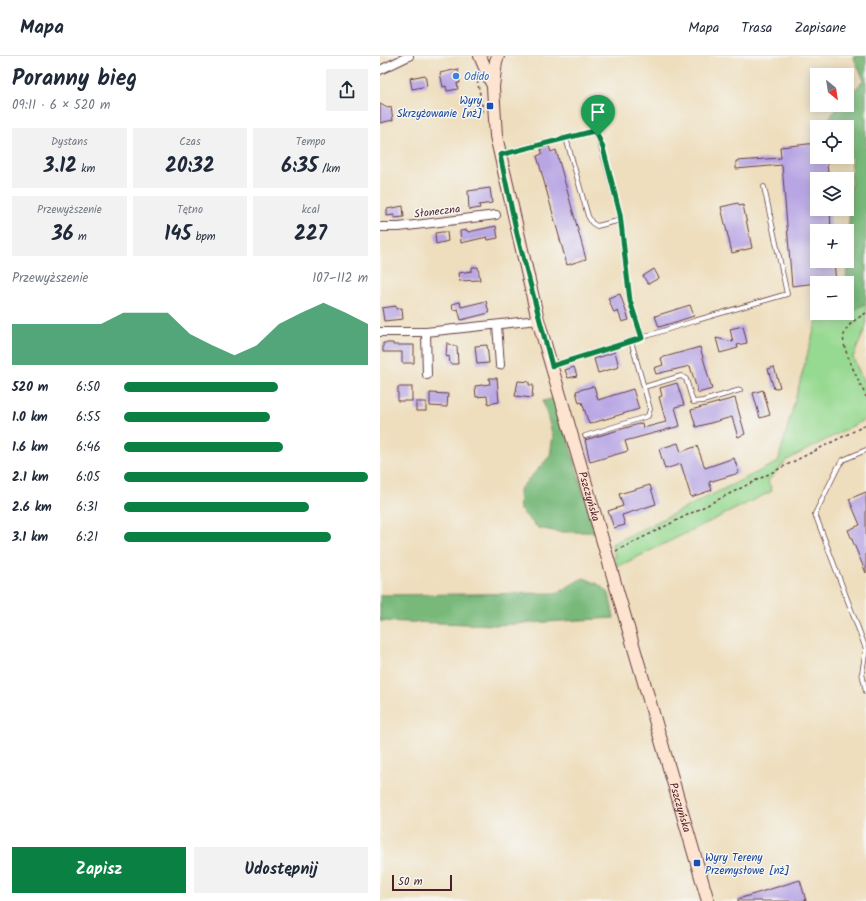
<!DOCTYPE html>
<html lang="pl">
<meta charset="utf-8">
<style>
:root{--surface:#fff;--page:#f2f2f3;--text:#1f2937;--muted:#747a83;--line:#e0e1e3;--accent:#0b8043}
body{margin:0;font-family:Kalam,sans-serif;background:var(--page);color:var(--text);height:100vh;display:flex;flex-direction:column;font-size:15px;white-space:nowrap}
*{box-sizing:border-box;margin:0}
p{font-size:13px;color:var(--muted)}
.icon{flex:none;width:22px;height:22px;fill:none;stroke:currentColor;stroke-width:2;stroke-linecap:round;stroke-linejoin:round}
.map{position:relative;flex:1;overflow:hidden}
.panel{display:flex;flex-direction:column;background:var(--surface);width:380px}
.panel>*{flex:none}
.needle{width:26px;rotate:150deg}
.controls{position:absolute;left:430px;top:12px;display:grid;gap:8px}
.controls a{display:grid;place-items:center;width:44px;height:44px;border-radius:0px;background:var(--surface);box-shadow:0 2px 10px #0003;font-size:20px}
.scale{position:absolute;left:12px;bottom:10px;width:60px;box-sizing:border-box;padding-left:4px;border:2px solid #4a1f2b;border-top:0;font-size:11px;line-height:14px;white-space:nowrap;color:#4a1f2b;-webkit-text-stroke:3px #f6f6f2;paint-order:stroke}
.pin{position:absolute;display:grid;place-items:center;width:34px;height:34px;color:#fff;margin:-41px -17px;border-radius:50% 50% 50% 0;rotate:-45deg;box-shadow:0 0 4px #0007}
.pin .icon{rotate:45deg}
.round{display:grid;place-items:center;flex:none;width:42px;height:42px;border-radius:0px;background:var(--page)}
.headline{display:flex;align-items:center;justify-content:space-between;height:68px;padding:0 12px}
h1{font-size:22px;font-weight:800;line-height:30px}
.stats{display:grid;grid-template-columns:repeat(3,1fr);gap:6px;height:68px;padding:4px 12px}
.stats div{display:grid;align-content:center;border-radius:0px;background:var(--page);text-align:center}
.stats b{font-size:20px;font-weight:800}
.stats small{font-size:11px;font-weight:400}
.stats p{font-size:11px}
.chart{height:112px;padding:8px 12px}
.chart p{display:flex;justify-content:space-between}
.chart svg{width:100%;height:72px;margin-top:4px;fill:var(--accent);opacity:.7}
.action{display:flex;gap:8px;margin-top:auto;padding:8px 12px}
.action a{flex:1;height:46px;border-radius:0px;background:var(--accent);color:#fff;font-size:16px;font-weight:800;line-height:46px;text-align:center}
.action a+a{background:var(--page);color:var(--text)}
ul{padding:0 12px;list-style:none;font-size:13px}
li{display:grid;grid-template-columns:64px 48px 1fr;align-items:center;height:30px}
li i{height:10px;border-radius:5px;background:var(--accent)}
header{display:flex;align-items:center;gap:24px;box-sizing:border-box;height:56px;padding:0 20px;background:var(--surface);border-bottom:1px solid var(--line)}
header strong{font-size:19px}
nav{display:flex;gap:22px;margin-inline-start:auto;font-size:14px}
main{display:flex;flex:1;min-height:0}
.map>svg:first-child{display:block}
</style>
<header>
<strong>Mapa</strong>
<nav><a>Mapa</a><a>Trasa</a><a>Zapisane</a></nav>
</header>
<main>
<section class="panel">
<div class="headline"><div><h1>Poranny bieg</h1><p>09:11 · 6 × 520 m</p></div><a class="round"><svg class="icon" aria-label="share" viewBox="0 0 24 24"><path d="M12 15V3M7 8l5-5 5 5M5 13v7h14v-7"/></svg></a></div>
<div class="stats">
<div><p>Dystans</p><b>3.12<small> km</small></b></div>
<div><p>Czas</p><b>20:32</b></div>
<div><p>Tempo</p><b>6:35<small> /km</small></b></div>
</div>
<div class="stats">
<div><p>Przewyższenie</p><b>36<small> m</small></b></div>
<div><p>Tętno</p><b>145<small> bpm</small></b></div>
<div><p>kcal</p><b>227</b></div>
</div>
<div class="chart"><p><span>Przewyższenie</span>107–112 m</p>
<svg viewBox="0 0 160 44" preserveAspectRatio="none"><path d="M0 44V19L10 19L20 19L30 19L40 19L50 12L60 12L70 12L80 25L90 32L100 38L110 32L120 19L130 12L140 6L150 12L160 19V44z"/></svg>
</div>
<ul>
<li><b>520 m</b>6:50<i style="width:63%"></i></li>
<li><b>1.0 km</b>6:55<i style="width:60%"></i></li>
<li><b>1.6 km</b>6:46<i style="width:65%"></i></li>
<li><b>2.1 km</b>6:05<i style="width:100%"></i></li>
<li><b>2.6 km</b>6:31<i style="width:76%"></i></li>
<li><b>3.1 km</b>6:21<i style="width:85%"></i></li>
</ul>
<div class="action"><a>Zapisz</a><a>Udostępnij</a></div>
</section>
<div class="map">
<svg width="486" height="845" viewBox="0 0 486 845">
<rect width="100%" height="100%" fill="#f6f6f2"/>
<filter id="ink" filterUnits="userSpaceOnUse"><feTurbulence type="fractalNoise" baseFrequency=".025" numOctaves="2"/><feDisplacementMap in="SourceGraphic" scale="8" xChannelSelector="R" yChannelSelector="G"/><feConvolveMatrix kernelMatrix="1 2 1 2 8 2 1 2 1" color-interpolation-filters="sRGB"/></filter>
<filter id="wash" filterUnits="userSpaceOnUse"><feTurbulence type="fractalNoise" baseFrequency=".012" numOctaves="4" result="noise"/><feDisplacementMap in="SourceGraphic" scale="16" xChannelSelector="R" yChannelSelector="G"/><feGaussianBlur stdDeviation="0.9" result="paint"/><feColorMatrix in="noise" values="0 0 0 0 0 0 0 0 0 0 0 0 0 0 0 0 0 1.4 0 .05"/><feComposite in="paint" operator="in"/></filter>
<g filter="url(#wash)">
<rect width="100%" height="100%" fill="#eedebd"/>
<path fill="#96d990" stroke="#707c5e" d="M486,247v24l-13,30 13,31v31l-79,41 -19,21 4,10 -155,76 -5,-23 166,-82 38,-139 8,-10h20l1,2z"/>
<g fill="#78b97a" stroke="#616c52">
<path d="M473,0h13v245l-2,3 -19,11v-2h2l-1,-30 6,-123 -5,-8v-25h-16l-4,-7 14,-15h6v-7l17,-18z"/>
<path d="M176,342l39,134h-36l-21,-4 -18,-18 -1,-20 31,-34 3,-20 -10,-35z"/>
<path d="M204,522l14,6 11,9 5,25 -118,7 -116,-4v-26l176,-2c10,-4 17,-11 28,-15z"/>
</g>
<g id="blocks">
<g fill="#b8a6e4">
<path d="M78,13l2,14h-3l1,6 -11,2 -1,-5 -3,1 -3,-14z"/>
<path d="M45,19l2,11 -15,3 -2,-11z"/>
<path d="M0,48l8,4 3,-1 2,13 -13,3z"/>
<path d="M437,87v14h9l2,16 -1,6h-10v30h13l1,22h-14v30h17l2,22h-19l-25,3 -10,-121 -46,4v-8l45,-3 -1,-11z"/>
<path d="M169,90l2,6 5,-2 30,109 -19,6 -30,-109 5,-2 -1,-6z"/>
<path d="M110,132l2,15 -13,2 1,3 -11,2 -1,-19z"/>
<path d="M358,147l1,3 4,-1 9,43 -20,5 -11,-46z"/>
<path d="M23,150l1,11 -10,1v-3l-7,1v-7z"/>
<path d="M116,170l2,12 -10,2 -1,-3 -26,6 -1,-12 7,-1 1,2z"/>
<path d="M62,176h5l1,9 -12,3 -1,-11z"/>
<path d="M92,211h6l2,13 -21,1 -1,-8 14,-2z"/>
<path d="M274,213l5,9 -11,6 -5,-8z"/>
<path d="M240,238l9,26 -7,2 -4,-11 -4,2 -6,-15z"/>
<path d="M106,245l3,12 -28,7 -3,-11 -5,1 -1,-6 8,-2 1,5z"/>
<path d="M310,249l4,11 -35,11 -4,-11z"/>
<path d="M16,250v3l6,-1 1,11 -19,2 -2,-13z"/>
<path d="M363,270l4,17 -10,2 1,3 -18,5 -4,-15 17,4 -3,-13z"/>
<path d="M67,286l5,4h5l1,18h-8l-1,-8 -3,1z"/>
<path d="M3,287h10v2h21v18h-12v-11h-19z"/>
<path d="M107,289l2,18 -12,1 -2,-18z"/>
<path d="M320,291l12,42 -14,4 -8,-27 -34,8 -2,-6 9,-3 -2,-7z"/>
<path d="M235,296l4,15 -21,6 -4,-14z"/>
<path d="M194,311l3,9 -9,2 -3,-8z"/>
<path d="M394,311l6,20 -6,2 -6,-20z"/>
<path d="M109,322h8l2,24 -11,2 -1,-8 -11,1 -1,-11 15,-2z"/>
<path d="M138,325l11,1v3h4l-1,13 -17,-2z"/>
<path d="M297,327l7,22 -9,2 5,19 -55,15 3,10 -38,11 -5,-22 57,-17 1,5 23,-6 -7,-25 3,-1 -2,-8z"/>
<path d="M214,330l4,14 35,-11 6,20 -50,15 -7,-22 -3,1 -3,-12z"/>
<rect x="18" y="331" width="14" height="14"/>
<path d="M383,334l7,25 -10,3 -7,-25z"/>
<path d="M50,337l18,1 -1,13 -17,-1z"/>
<path d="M355,342l10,36 -7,3 -6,-20 -36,10 -5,-17z"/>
<rect x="36" y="346" width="10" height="9"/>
<path d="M298,387l3,9 16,-6 8,22 29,-10 5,15 -30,9 3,8 -21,7 -10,-33 -16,5 -6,-20z"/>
<path d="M270,429l6,19 -34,11 3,10 -11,3 -6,-17 15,-5 -4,-12z"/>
<path d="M486,436v81l-18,-43 12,-5 -11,-26z"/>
<path d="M420,824l6,21h-68v-2z"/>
</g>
</g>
</g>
<g filter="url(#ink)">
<use href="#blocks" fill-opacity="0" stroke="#633c41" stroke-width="1"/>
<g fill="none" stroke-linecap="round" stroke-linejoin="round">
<g stroke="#633c41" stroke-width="5.5">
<g id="lane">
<path d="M186,82l22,78 4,7 5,3 24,-6"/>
<path d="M122,98l92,-23 4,5 22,78 10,87 12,37"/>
<path d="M172,310l142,-45 93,-27 -23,-107"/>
<path d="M264,331l37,-11 5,3 7,23 10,-1 37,-11"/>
<path d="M205,380l63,-20 2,-7 -19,-68"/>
<path d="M486,394l-23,10 -5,7 -23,47 51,135 -4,24 4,19"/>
</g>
</g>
<g stroke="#633c41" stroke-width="10">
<g id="street">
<path d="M0,14l29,-14"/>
<path d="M0,171h19l97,-12"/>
<path d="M117,269l3,40"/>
<path d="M0,276h46l112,-12"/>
<path d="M46,276l1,43"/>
</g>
</g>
<g stroke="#633c41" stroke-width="14">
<g id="secondary">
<path d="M100,0l11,26"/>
<path id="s1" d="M118,0l-2,5 -3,26 3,49 42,184 170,581"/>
</g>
</g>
<g stroke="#633c41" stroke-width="1.5" stroke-dasharray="3 3" stroke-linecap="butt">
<path d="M96,18l8,41"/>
<path d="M486,257c-8,5 -19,11 -22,22 -4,12 17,49 22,62"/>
<path d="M236,495l250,-126"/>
</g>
<use href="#lane" stroke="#fff" stroke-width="4"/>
<use href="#street" stroke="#fff" stroke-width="8"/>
<use href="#secondary" stroke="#fde4d0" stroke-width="12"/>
</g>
</g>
<g fill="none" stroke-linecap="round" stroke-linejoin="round" filter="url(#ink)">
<g stroke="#fff" stroke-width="8">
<path id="route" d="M214,75l4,5 5,12 17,66 10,87 12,37 -90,28 -35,-132 -17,-79z"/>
</g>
<use href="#route" stroke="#0b8043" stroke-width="5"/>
</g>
<circle fill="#3f7fe0" stroke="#f6f6f2" stroke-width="1.5" cx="76" cy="20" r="4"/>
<g fill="#1a4fb4" stroke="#f6f6f2" stroke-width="1.5">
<rect x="106" y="46" width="8" height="8" rx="2"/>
<rect x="313" y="803" width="8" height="8" rx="2"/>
</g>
<g text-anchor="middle" stroke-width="3" stroke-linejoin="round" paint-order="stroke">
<g font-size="11" fill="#366cbe" stroke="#f6f6f2" text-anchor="start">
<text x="84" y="24">Odido</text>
</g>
<g font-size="11" fill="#164399" stroke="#f6f6f2" text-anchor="end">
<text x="102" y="48">Wyry<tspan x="102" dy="13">Skrzyżowanie [nż]</tspan></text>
<text x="325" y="805" text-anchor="start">Wyry Tereny<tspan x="325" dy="13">Przemysłowe [nż]</tspan></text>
</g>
<g font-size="11" fill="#4a1f2b" stroke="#f6f6f2">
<text transform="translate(57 155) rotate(-7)" y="4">Słoneczna</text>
<text dy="4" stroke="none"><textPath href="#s1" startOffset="453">Pszczyńska</textPath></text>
<text dy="4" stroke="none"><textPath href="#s1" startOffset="777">Pszczyńska</textPath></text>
</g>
</g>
</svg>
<div class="controls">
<a><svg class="needle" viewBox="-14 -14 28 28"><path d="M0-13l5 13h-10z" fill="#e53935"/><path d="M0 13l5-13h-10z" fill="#747a83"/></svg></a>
<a><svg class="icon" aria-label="locate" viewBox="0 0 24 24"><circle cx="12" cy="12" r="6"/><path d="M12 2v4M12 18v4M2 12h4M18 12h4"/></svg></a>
<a><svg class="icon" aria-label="layers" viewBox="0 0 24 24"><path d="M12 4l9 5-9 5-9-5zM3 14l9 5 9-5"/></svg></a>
<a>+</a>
<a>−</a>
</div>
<div class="scale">50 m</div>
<div class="pin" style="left:218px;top:80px;background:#1e9e55"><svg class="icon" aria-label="arrive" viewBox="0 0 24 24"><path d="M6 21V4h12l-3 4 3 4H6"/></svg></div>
</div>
</main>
